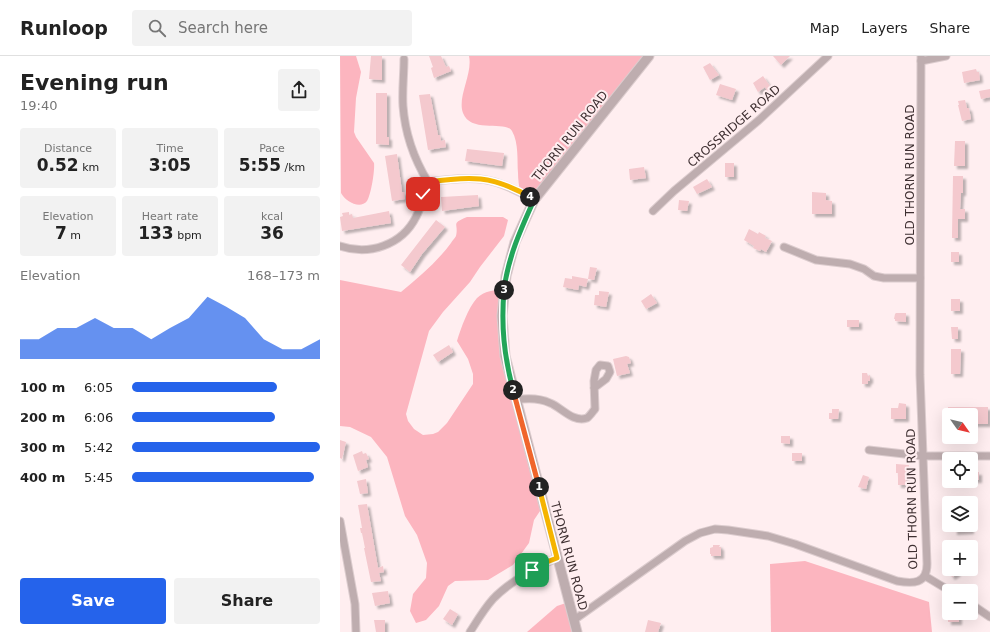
<!DOCTYPE html>
<meta charset="utf-8">
<style>
:root{--surface:#fff;--page:#f2f2f2;--text:#222;--muted:#767676;--line:#e0e0e0;--accent:#2563eb}
body{margin:0;font-family:"DejaVu Sans",sans-serif;background:var(--page);color:var(--text);height:100vh;display:flex;flex-direction:column;font-size:15px;white-space:nowrap}
*{box-sizing:border-box;margin:0}
p{font-size:13px;color:var(--muted)}
.icon{flex:none;width:22px;height:22px;fill:none;stroke:currentColor;stroke-width:2;stroke-linecap:round;stroke-linejoin:round}
.map{position:relative;flex:1;overflow:hidden}
.drawer{display:flex;flex-direction:column;background:var(--surface);width:340px}
.drawer>*{flex:none}
.needle{width:26px;rotate:124deg}
.buttons{position:absolute;left:602px;top:352px;display:grid;gap:8px}
.buttons a{display:grid;place-items:center;width:36px;height:36px;border-radius:4px;background:var(--surface);box-shadow:0 4px 16px #0002;font-size:20px}
.pin{position:absolute;display:grid;place-items:center;width:34px;height:34px;color:#fff;margin:-17px;border-radius:8px;box-shadow:0 2px 6px #0006}
.km{position:absolute;width:20px;height:20px;margin:-10px;border-radius:50%;background:#222;color:#fff;font-size:11px;line-height:20px;text-align:center}
.round{display:grid;place-items:center;flex:none;width:42px;height:42px;border-radius:4px;background:var(--page)}
.head{display:flex;align-items:center;justify-content:space-between;height:68px;padding:0 20px}
h1{font-size:22px;font-weight:800;line-height:30px}
.stats{display:grid;grid-template-columns:repeat(3,1fr);gap:6px;height:68px;padding:4px 20px}
.stats div{display:grid;align-content:center;border-radius:4px;background:var(--page);text-align:center}
.stats b{font-size:17px;font-weight:800}
.stats small{font-size:11px;font-weight:400}
.stats p{font-size:11px}
.chart{height:112px;padding:8px 20px}
.chart p{display:flex;justify-content:space-between}
.chart svg{width:100%;height:72px;margin-top:4px;fill:var(--accent);opacity:.7}
.button{display:flex;gap:8px;margin-top:auto;padding:8px 20px}
.button a{flex:1;height:46px;border-radius:4px;background:var(--accent);color:#fff;font-size:16px;font-weight:800;line-height:46px;text-align:center}
.button a+a{background:var(--page);color:var(--text)}
ul{padding:0 20px;list-style:none;font-size:13px}
li{display:grid;grid-template-columns:64px 48px 1fr;align-items:center;height:30px}
li i{height:10px;border-radius:5px;background:var(--accent)}
header{display:flex;align-items:center;gap:24px;box-sizing:border-box;height:56px;padding:0 20px;background:var(--surface);border-bottom:1px solid var(--line)}
header strong{font-size:19px}
nav{display:flex;gap:22px;margin-inline-start:auto;font-size:14px}
.search{width:280px;height:36px;background:var(--page);display:flex;align-items:center;gap:10px;box-sizing:border-box;padding:0 14px;border-radius:4px;color:var(--muted);font-size:15px}
main{display:flex;flex:1;min-height:0}
.map>svg:first-child{display:block}
</style>
<header>
<strong>Runloop</strong>
<div class="search"><svg class="icon" aria-label="search" viewBox="0 0 24 24"><circle cx="10" cy="10" r="6"/><path d="M15 15l6 6"/></svg>Search here</div>
<nav><a>Map</a><a>Layers</a><a>Share</a></nav>
</header>
<main>
<section class="drawer">
<div class="head"><div><h1>Evening run</h1><p>19:40</p></div><a class="round"><svg class="icon" aria-label="share" viewBox="0 0 24 24"><path d="M12 15V3M7 8l5-5 5 5M5 13v7h14v-7"/></svg></a></div>
<div class="stats">
<div><p>Distance</p><b>0.52<small> km</small></b></div>
<div><p>Time</p><b>3:05</b></div>
<div><p>Pace</p><b>5:55<small> /km</small></b></div>
</div>
<div class="stats">
<div><p>Elevation</p><b>7<small> m</small></b></div>
<div><p>Heart rate</p><b>133<small> bpm</small></b></div>
<div><p>kcal</p><b>36</b></div>
</div>
<div class="chart"><p><span>Elevation</span>168–173 m</p>
<svg viewBox="0 0 160 44" preserveAspectRatio="none"><path d="M0 44V32L10 32L20 25L30 25L40 19L50 25L60 25L70 32L80 25L90 19L100 6L110 12L120 19L130 32L140 38L150 38L160 32V44z"/></svg>
</div>
<ul>
<li><b>100 m</b>6:05<i style="width:77%"></i></li>
<li><b>200 m</b>6:06<i style="width:76%"></i></li>
<li><b>300 m</b>5:42<i style="width:100%"></i></li>
<li><b>400 m</b>5:45<i style="width:97%"></i></li>
</ul>
<div class="button"><a>Save</a><a>Share</a></div>
</section>
<div class="map">
<svg width="650" height="576" viewBox="0 0 650 576">
<defs>
<filter id="shadow"><feDropShadow dx="3" dy="3" stdDeviation="1" flood-color="#0004"/></filter>
</defs>
<rect width="100%" height="100%" fill="#ffeef0"/>
<g fill="#fcb5bf">
<path d="M0,0h16l5,16 -5,26 -2,34 2,5 18,26c1,7 -3,32 -7,38 -7,9 -22,0 -26,-8z"/>
<path d="M129,0h180l-115,144 -14,-8c-1,-6 -2,-13 -2,-19 -1,-12 1,-30 -6,-42 -6,-11 -41,3 -49,-18 -6,-16 10,-39 6,-57z"/>
<path d="M127,161h36l5,3 -4,16 -24,31 -10,15 -27,30 -14,19 -23,83 2,7 6,8 9,6 10,-1 5,-2 9,-9 26,-39v-10l-5,-15 -11,-18c4,-13 11,-33 20,-43 7,-7 18,-8 27,-9l-2,40 42,176 -10,15 -5,23 -16,22 -25,15 -33,1 -7,5 -9,20 -13,14 -10,3 -6,-12 3,-17 13,-16 1,-15 -10,-28 -12,-19 -18,-59 -16,-20 -21,-10 -10,-1v-146l61,12c18,-15 36,-30 50,-49 1,-2 4,-5 5,-7 3,-13 -6,-12 11,-19z"/>
<path d="M465,505l124,41 3,30h-161l-1,-68z"/>
<path d="M229,546l8,30h-50l30,-26z"/>
</g>
<g fill="#f4c9ce" filter="url(#shadow)">
<path d="M31,0h11v24l-13,-1z"/>
<path d="M89,0h12l5,11 3,-1 2,5 -17,7 -3,-10 2,-1z"/>
<path d="M433,0h17l-9,9z"/>
<path d="M370,7l9,12 -9,5 -7,-13z"/>
<path d="M636,13l1,3h2l1,8 -16,3 -2,-11z"/>
<path d="M423,20l9,13 -4,3 -3,-5 -7,5 -5,-9z"/>
<path d="M380,28l16,5 -4,11 -16,-5z"/>
<path d="M650,33v8l-9,2 -2,-8z"/>
<path d="M36,37h11v44h2v8l-13,-1z"/>
<path d="M90,38l8,41h2l1,6 4,-1 1,7 -18,3 -9,-55z"/>
<path d="M625,44l2,8h2l2,11 -9,2 -4,-16h1l-1,-4z"/>
<path d="M615,85h10v25h-11z"/>
<path d="M127,93l37,4 -2,13 -37,-5z"/>
<path d="M57,98l5,38h2l1,7 -13,2 -7,-45z"/>
<rect x="385" y="107" width="9" height="14"/>
<path d="M304,111l2,11 -16,2 -1,-11z"/>
<path d="M613,120h10v17h-2l-1,16h5v10h-7v19h-6v-3z"/>
<path d="M367,123l5,8 -15,7 -4,-7z"/>
<path d="M472,136l14,1v7l6,1v13h-20z"/>
<path d="M138,139l1,11 -37,5 -1,-14z"/>
<path d="M339,144l10,1 -2,10 -9,-1z"/>
<path d="M49,155l2,12 -49,8 -2,-14 3,-1 -1,-3 7,-1v3l3,-1 1,4z"/>
<path d="M96,164l9,7 -23,27 -12,18 -9,-7z"/>
<path d="M409,173l9,5 1,-2 7,4 -1,2 7,3 -6,11 -5,-3 -1,2 -7,-3 1,-2 -10,-6z"/>
<rect x="611" y="196" width="8" height="10"/>
<path d="M250,211l7,1 -3,12 -6,-1z"/>
<path d="M232,220l16,3 -2,8 -7,-2 -1,5 -15,-3 2,-9 7,1z"/>
<path d="M259,235l10,1 -3,15 -12,-2 1,-10h4z"/>
<path d="M311,238l6,9 -11,6 -5,-8z"/>
<rect x="611" y="243" width="9" height="12"/>
<path d="M556,257h10v9l-11,-1v-2h-1l1,-5z"/>
<rect x="507" y="264" width="12" height="7"/>
<path d="M611,271h7v12h-6z"/>
<path d="M109,289l4,7 -15,10 -5,-7z"/>
<path d="M611,293h10l-1,25h-9z"/>
<path d="M286,300l3,1 2,6 -4,1 3,9 -13,3 -4,-17z"/>
<path d="M522,317h5l1,3 2,-1v6h-2v3h-6z"/>
<path d="M559,347l7,1v15h-15v-11h7z"/>
<path d="M608,351h40v17h-17v-9h-23z"/>
<path d="M492,353h7l-1,10h-9v-6h3z"/>
<path d="M441,380h9v8l-9,-1z"/>
<path d="M0,384l6,2 -4,17 -2,-1z"/>
<path d="M22,395l1,3 3,-1 3,6 -3,1 2,7 -10,4 -5,-16z"/>
<rect x="452" y="397" width="10" height="8"/>
<path d="M556,408l13,1v8h-3v12h-8v-12h-2z"/>
<rect x="631" y="416" width="8" height="8"/>
<path d="M523,419l6,2 -3,12 -8,-2z"/>
<path d="M26,423l2,14 -8,1 -3,-13z"/>
<path d="M27,448l11,64 5,-2 1,6 -5,1 2,8 -10,1 -7,-34h1l-3,-15h-1l-1,-5h2l-4,-23z"/>
<path d="M614,469h17v6l-17,1z"/>
<path d="M373,489h7l-1,2h2v9h-10v-2h-1v-6l3,-1z"/>
<path d="M609,503v10h6l3,4 -6,4 -9,-14z"/>
<path d="M48,535l2,12 -15,3 -3,-13z"/>
<path d="M110,553l8,5 -6,11 -9,-6z"/>
<rect x="608" y="557" width="11" height="9"/>
<path d="M34,564h11v12h-9z"/>
<path d="M308,564l13,3 -3,9h-13z"/>
</g>
<g fill="none" stroke-linecap="round" stroke-linejoin="round">
<g stroke="#dcccce" stroke-width="9">
<g id="minor">
<path d="M64,3c0,16 -2,31 -1,47 2,27 11,53 25,76"/>
<path d="M581,5l25,-5"/>
<path d="M313,155l21,-20 85,-71 69,-64"/>
<path d="M0,190c29,10 62,-1 76,-29 6,-11 7,-23 12,-35 47,-7 65,-6 106,18"/>
<path d="M444,191l32,13 34,4 14,5 10,7 10,2h36"/>
<path d="M176,344c12,-2 23,-2 34,3 11,4 23,20 37,15 3,-2 6,-7 8,-9l-1,-28 2,-11 4,-5 8,1 2,6 -4,7 -12,9"/>
<path d="M529,394l53,6h68"/>
<path d="M0,465l15,83 1,28"/>
<path d="M585,520l25,15"/>
<path d="M631,548l19,13"/>
<path d="M234,564l111,-79 15,-8 15,-4 13,1 40,6 27,8 102,37c16,3 30,3 30,-17l-7,-189 1,-319"/>
<path d="M130,576c7,-11 14,-23 23,-33 15,-16 44,-33 64,-41"/>
</g>
</g>
<g stroke="#dcccce" stroke-width="11">
<path id="tertiary" d="M237,576l-72,-276 -3,-40 4,-40 9,-34 19,-42 115,-144"/>
</g>
<use href="#minor" stroke="#beadaf" stroke-width="7"/>
<use href="#tertiary" stroke="#beadaf" stroke-width="9"/>
</g>
<g fill="none" stroke-linecap="round" stroke-linejoin="round">
<g stroke="#fff" stroke-width="8">
<path id="split-1" d="M192,514l12,-7 13,-5 -18,-71"/>
</g>
<g stroke="#fff" stroke-width="8">
<path id="split-2" d="M173,334l26,97"/>
</g>
<g stroke="#fff" stroke-width="8">
<path id="split-3" d="M164,234c-3,36 0,65 9,100"/>
</g>
<g stroke="#fff" stroke-width="8">
<path id="split-4" d="M164,234c4,-33 17,-61 30,-90l-4,-3"/>
</g>
<g stroke="#fff" stroke-width="8">
<path id="split-5" d="M83,138l5,-12c42,-6 64,-7 102,15"/>
</g>
<use href="#split-1" stroke="#f5b400" stroke-width="5"/>
<use href="#split-2" stroke="#f0652b" stroke-width="5"/>
<use href="#split-3" stroke="#22a559" stroke-width="5"/>
<use href="#split-4" stroke="#22a559" stroke-width="5"/>
<use href="#split-5" stroke="#f5b400" stroke-width="5"/>
</g>
<g text-anchor="middle" stroke-width="4" stroke-linejoin="round" paint-order="stroke">
<g font-size="12" fill="#3e2f31" stroke="#ffeef0">
<text transform="translate(394 70) rotate(-41)" y="4">CROSSRIDGE ROAD</text>
<text transform="translate(230 80) rotate(-51)" y="4">THORN RUN ROAD</text>
<text transform="translate(570 119) rotate(-90)" y="4">OLD THORN RUN ROAD</text>
<text transform="translate(572 443) rotate(-91)" y="4">OLD THORN RUN ROAD</text>
<text transform="translate(229 500) rotate(75)" y="4">THORN RUN ROAD</text>
</g>
</g>
</svg>
<div class="buttons">
<a><svg class="needle" viewBox="-14 -14 28 28"><path d="M0-13l5 13h-10z" fill="#e53935"/><path d="M0 13l5-13h-10z" fill="#767676"/></svg></a>
<a><svg class="icon" aria-label="locate" viewBox="0 0 24 24"><circle cx="12" cy="12" r="6"/><path d="M12 2v4M12 18v4M2 12h4M18 12h4"/></svg></a>
<a><svg class="icon" aria-label="layers" viewBox="0 0 24 24"><path d="M12 4l9 5-9 5-9-5zM3 14l9 5 9-5"/></svg></a>
<a>+</a>
<a>−</a>
</div>
<div class="pin" style="left:192px;top:514px;background:#1e9e55"><svg class="icon" aria-label="arrive" viewBox="0 0 24 24"><path d="M6 21V4h12l-3 4 3 4H6"/></svg></div>
<div class="pin" style="left:83px;top:138px;background:#d93025"><svg class="icon" aria-label="check" viewBox="0 0 24 24"><path d="M5 12l5 5 9-10"/></svg></div>
<b class="km" style="left:199px;top:431px">1</b>
<b class="km" style="left:173px;top:334px">2</b>
<b class="km" style="left:164px;top:234px">3</b>
<b class="km" style="left:190px;top:141px">4</b>
</div>
</main>
